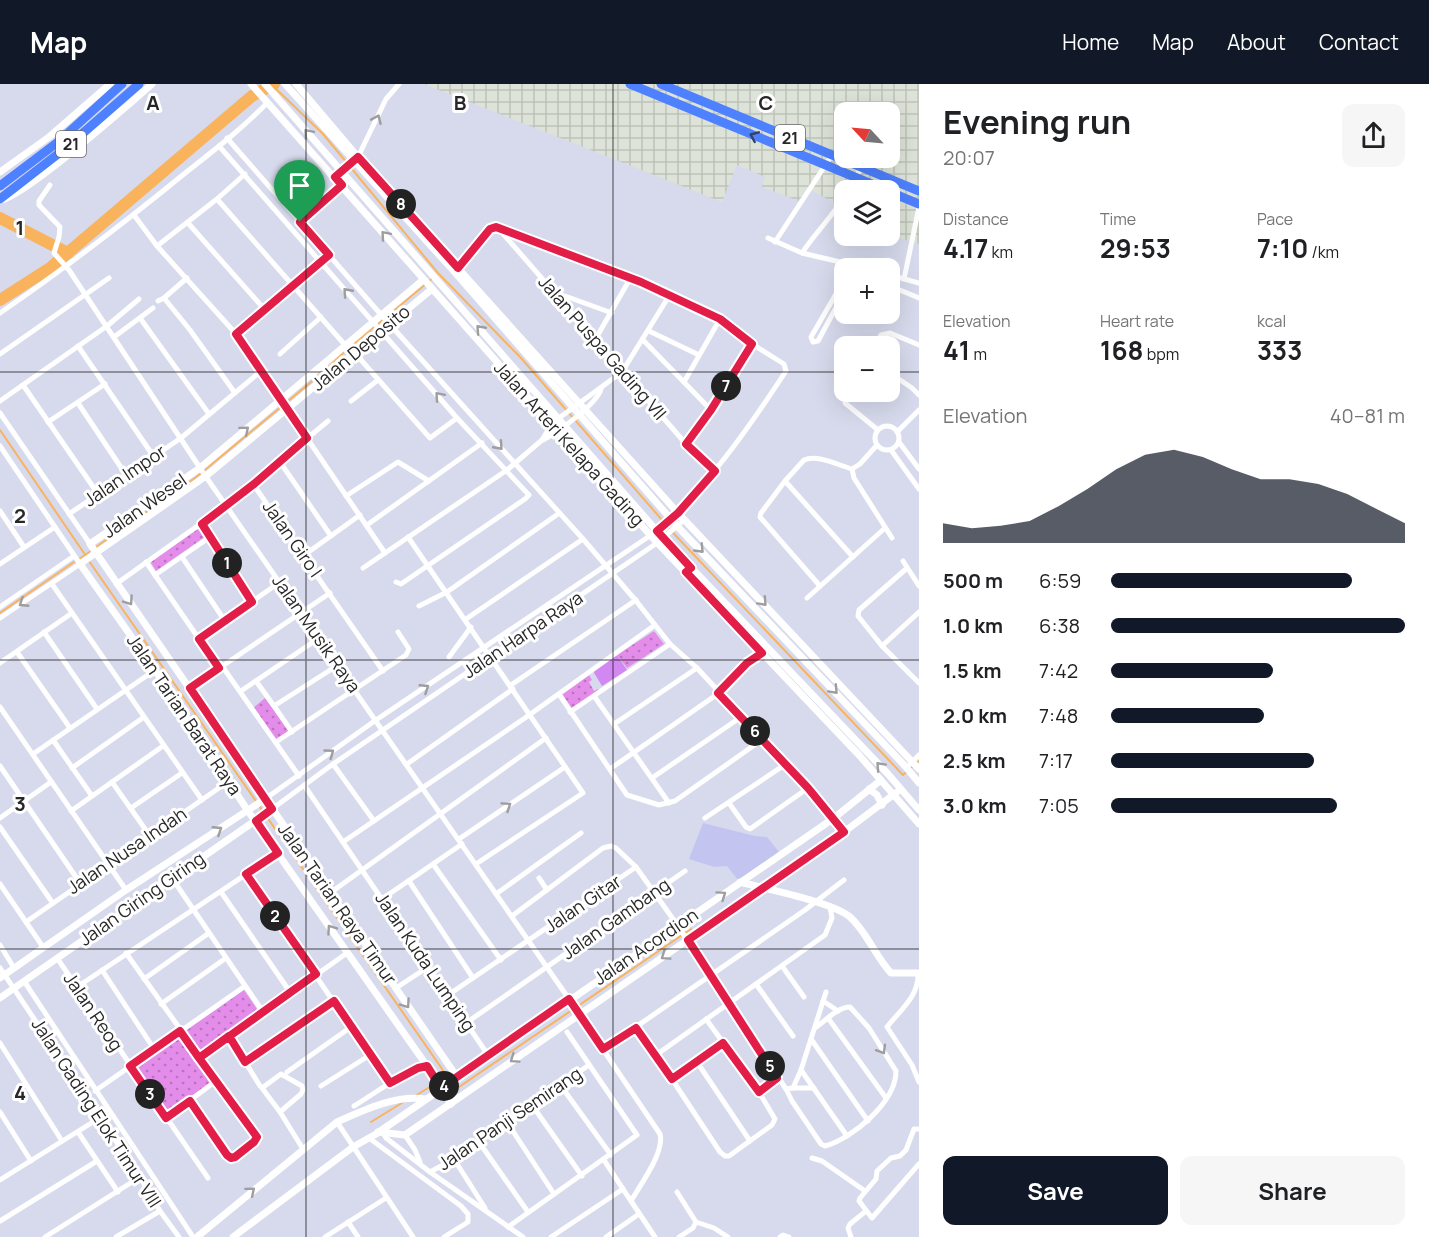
<!DOCTYPE html>
<meta charset="utf-8">
<style>
:root{--surface:#fff;--page:#f6f6f6;--text:#202124;--muted:#757577;--accent:#111827}
body{margin:0;font-family:Manrope,sans-serif;background:var(--page);color:var(--text);height:100vh;display:flex;flex-direction:column;font-size:22px;white-space:nowrap}
*{box-sizing:border-box;margin:0}
p{font-size:20px;color:var(--muted)}
.icon{flex:none;width:33px;height:33px;fill:none;stroke:currentColor;stroke-width:2;stroke-linecap:round;stroke-linejoin:round}
.map{position:relative;flex:1;overflow:hidden}
.side{display:flex;flex-direction:column;background:var(--surface);width:510px}
.side>*{flex:none}
.needle{width:39px;rotate:296deg}
.controls{position:absolute;left:834px;top:18px;display:grid;gap:12px}
.controls a{display:grid;place-items:center;width:66px;height:66px;border-radius:12px;background:var(--surface);box-shadow:0 6px 24px #0002;font-size:30px}
.pin{position:absolute;display:grid;place-items:center;width:51px;height:51px;color:#fff;margin:-62px -26px;border-radius:50% 50% 50% 0;rotate:-45deg;box-shadow:0 0 6px #0007}
.pin .icon{rotate:45deg}
.km{position:absolute;width:30px;height:30px;margin:-15px;border-radius:50%;background:#222;color:#fff;font-size:16px;line-height:30px;text-align:center}
.round{display:grid;place-items:center;flex:none;width:63px;height:63px;border-radius:12px;background:var(--page)}
.overview{display:flex;align-items:center;justify-content:space-between;height:102px;padding:0 24px}
h1{font-size:33px;font-weight:700;line-height:45px}
.metrics{display:grid;grid-template-columns:repeat(3,1fr);gap:9px;height:102px;padding:6px 24px}
.metrics div{display:grid;align-content:center}
.metrics b{font-size:26px;font-weight:700}
.metrics small{font-size:16px;font-weight:400}
.metrics p{font-size:16px}
.chart{height:168px;padding:12px 24px}
.chart p{display:flex;justify-content:space-between}
.chart svg{width:100%;height:108px;margin-top:6px;fill:var(--accent);opacity:.7}
.primary-button{display:flex;gap:12px;margin-top:auto;padding:12px 24px}
.primary-button a{flex:1;height:69px;border-radius:12px;background:var(--accent);color:#fff;font-size:24px;font-weight:700;line-height:69px;text-align:center}
.primary-button a+a{background:var(--page);color:var(--text)}
ul{padding:0 24px;list-style:none;font-size:20px}
li{display:grid;grid-template-columns:96px 72px 1fr;align-items:center;height:45px}
li i{height:15px;border-radius:8px;background:var(--accent)}
header{display:flex;align-items:center;gap:36px;box-sizing:border-box;height:84px;padding:0 30px;background:var(--accent);color:#fff}
header strong{font-size:28px}
nav{display:flex;gap:33px;margin-inline-start:auto;font-size:21px}
main{display:flex;flex:1;min-height:0}
.map>svg:first-child{display:block}
</style>
<header>
<strong>Map</strong>
<nav><a>Home</a><a>Map</a><a>About</a><a>Contact</a></nav>
</header>
<main>
<div class="map">
<svg width="919" height="1153" viewBox="0 0 919 1153">
<defs>
<pattern id="industrial-grid" width="8" height="8" patternUnits="userSpaceOnUse" patternTransform="scale(1.5)"><rect width="8" height="8" fill="#dde3d8"/><path d="M0 4h8M4 0v8" fill="none" stroke="#bec3b9"/></pattern>
<pattern id="grass-dots" width="8" height="8" patternUnits="userSpaceOnUse" patternTransform="scale(1.5)"><rect width="8" height="8" fill="#e48ce9"/><path d="M2 2h.1M6 6h.1" fill="none" stroke="#b972bd" stroke-width="1.8" stroke-linecap="round"/></pattern>
</defs>
<rect width="100%" height="100%" fill="#d6daec"/>
<path fill="url(#industrial-grid)" fill-rule="evenodd" d="M424,0h495v160l-29,-9v-45h-46v18l-37,-20 -8,13 -37,-14 3,-10 -28,-12 -15,37zM844,28h46v46h-46z"/>
<path fill="#c3c5f0" d="M703,739l52,13 12,1 13,16 -42,27 -11,-14 -13,1 -25,-8z"/>
<g fill="url(#grass-dots)">
<path d="M201,443l5,9 -50,35 -6,-10z"/>
<path d="M654,547l10,13 -37,24 -10,-13z"/>
<path d="M589,591l3,5 -3,2 5,9 4,-2 1,1 -28,19 -10,-14z"/>
<path d="M265,614l25,34 -13,9 -25,-32z"/>
<path d="M244,906l15,22 -63,44 17,26 -47,32 -32,-47z"/>
</g>
<path fill="#d287f2" d="M617,571l10,15 -25,16 -9,-15z"/>
<g fill="none" stroke-linecap="round" stroke-linejoin="round">
<g stroke="#fab35d" stroke-width="2">
<path d="M272,1l51,49 115,139 83,85 155,178 227,239 16,-14"/>
<path d="M0,346l86,126"/>
<path d="M96,463l99,-69 133,-110 16,-16 89,-74"/>
<path d="M79,475l12,-8"/>
<path d="M89,477l367,528 235,-160"/>
<path d="M0,529l74,-51"/>
<path d="M415,1012l31,-19"/>
<path d="M371,1038l34,-21"/>
</g>
<g stroke="#fab35d" stroke-width="12">
<path d="M0,134l68,35"/>
<path d="M0,216l50,-32 202,-172 22,-12"/>
</g>
<g stroke="#fff" stroke-width="5">
<path d="M227,54l149,171 207,230 54,63 33,42 27,24 89,96 48,54 10,14"/>
<path d="M219,62l238,272 72,77 -4,4 -124,85 -5,-2"/>
<path d="M358,73l28,-58 13,-15"/>
<path d="M50,101l-11,16v4l21,22 -1,10 -5,16 15,17 135,204 365,525 91,135c5,18 -20,51 -29,67l24,36"/>
<path d="M849,106l12,-22"/>
<path d="M217,115l128,146"/>
<path d="M134,131l23,31 80,89 148,218"/>
<path d="M300,138l42,-37"/>
<path d="M188,139l77,87"/>
<path d="M768,154l34,15 64,15"/>
<path d="M775,158l57,-87"/>
<path d="M157,162l60,-47 28,-25"/>
<path d="M802,169c13,-20 30,-36 42,-56"/>
<path d="M458,184l32,-39 4,-2 5,2 187,215 29,27"/>
<path d="M890,191l29,8"/>
<path d="M904,195l15,-72"/>
<path d="M844,198l-4,5 -29,50 2,5 5,-1 26,-48"/>
<path d="M890,202l29,12"/>
<path d="M554,208l58,21"/>
<path d="M164,214l26,32 45,63"/>
<path d="M158,217l6,-3 23,-20"/>
<path d="M0,229c64,-44 124,-90 184,-139 29,-23 59,-46 84,-72"/>
<path d="M140,234l69,96"/>
<path d="M649,247l50,24"/>
<path d="M236,250l93,-79"/>
<path d="M114,253l39,-29"/>
<path d="M595,256l36,-63"/>
<path d="M643,256l68,70"/>
<path d="M78,262l76,111"/>
<path d="M875,262l6,-11 9,-2 29,12"/>
<path d="M354,268l76,86 27,-20"/>
<path d="M0,270l109,-76"/>
<path d="M280,270l41,-37"/>
<path d="M890,289l22,15 7,7"/>
<path d="M684,298l36,-63"/>
<path d="M23,301l75,109"/>
<path d="M0,317l107,-75 32,-27"/>
<path d="M351,317l27,-21"/>
<path d="M78,319l48,72"/>
<path d="M845,319l33,27"/>
<path d="M0,329l90,131"/>
<path d="M48,338l57,-38"/>
<circle cx="887" cy="354" r="12"/>
<path d="M897,348l22,-22"/>
<path d="M543,356c14,-7 55,-37 58,-51"/>
<path d="M899,358l20,27"/>
<path d="M686,360l25,-34 41,-66"/>
<path d="M0,362l80,118 -80,54"/>
<path d="M891,366l28,39"/>
<path d="M280,378l51,74"/>
<path d="M852,385l8,-5 17,-19"/>
<path d="M785,397l68,76"/>
<path d="M253,400l130,187"/>
<path d="M346,412l52,-34 31,19"/>
<path d="M0,427l24,36"/>
<path d="M69,430l112,-76 80,-67"/>
<path d="M202,440l50,78"/>
<path d="M367,441l115,-82"/>
<path d="M408,453l175,256 -107,71"/>
<path d="M303,472l57,-41"/>
<path d="M182,473l43,64"/>
<path d="M903,477l16,25"/>
<path d="M146,478l73,106"/>
<path d="M0,480l55,-37"/>
<path d="M363,484l144,-98 35,-30 9,-15 8,-7 63,-46 47,-76"/>
<path d="M906,485l-47,41 -1,6 24,30 37,37"/>
<path d="M155,491l55,-38"/>
<path d="M52,500l150,216"/>
<path d="M116,500l111,-79 101,-84"/>
<path d="M820,502l-60,-69 1,-4 24,-32 19,-21c13,-6 34,5 48,9l2,9 38,60"/>
<path d="M807,514l78,-70"/>
<path d="M419,522l28,-14 111,-78"/>
<path d="M0,523l74,-51"/>
<path d="M466,535l117,-80"/>
<path d="M44,548l53,77"/>
<path d="M199,555l81,-57"/>
<path d="M882,562l37,-34"/>
<path d="M17,568l53,76"/>
<path d="M449,573l22,-30"/>
<path d="M0,579l72,-50"/>
<path d="M222,582l77,110"/>
<path d="M256,597l18,25 64,-41"/>
<path d="M511,601l125,-85"/>
<path d="M190,604l140,-95"/>
<path d="M241,607l78,-53"/>
<path d="M559,610l68,101 32,10 16,-4 88,-62"/>
<path d="M594,612l75,107"/>
<path d="M274,622l18,26"/>
<path d="M0,623l126,183"/>
<path d="M570,628l100,-68"/>
<path d="M614,640l83,-56"/>
<path d="M53,656l39,56"/>
<path d="M276,658l130,-87 3,-6 -11,-17"/>
<path d="M33,670l122,-84"/>
<path d="M333,680l41,57"/>
<path d="M407,680l106,-75"/>
<path d="M910,680l9,-9"/>
<path d="M0,682l80,117"/>
<path d="M72,684l72,-51"/>
<path d="M610,685l109,-76 28,-30 15,-10"/>
<path d="M652,694l89,-61"/>
<path d="M112,698l38,54"/>
<path d="M304,701l184,270"/>
<path d="M265,715l111,-79 281,-189c52,-46 91,-102 129,-160l-2,-7 -32,-20 -32,-25 -89,-42 -132,-48"/>
<path d="M729,719l17,24 4,2 58,-41"/>
<path d="M131,724l51,-35"/>
<path d="M272,725l61,-45 324,-221 27,-23"/>
<path d="M71,727l92,-65"/>
<path d="M0,734l51,-36"/>
<path d="M705,734l81,-54"/>
<path d="M0,743l52,75"/>
<path d="M459,755l106,-72"/>
<path d="M343,758l182,-124 130,-93"/>
<path d="M433,780l68,96"/>
<path d="M246,790l144,210"/>
<path d="M172,794l91,134"/>
<path d="M539,794l8,12"/>
<path d="M409,797l64,97"/>
<path d="M0,800l43,63"/>
<path d="M221,808l69,100"/>
<path d="M330,809l216,-155"/>
<path d="M496,810l85,-61"/>
<path d="M382,815l80,-55"/>
<path d="M512,832l91,-68 8,-2 5,2 20,19 42,59 108,163 6,12 29,43 4,2c28,-8 71,-44 71,-75l-27,-43 -19,-21c-12,0 -25,14 -35,21"/>
<path d="M26,838l203,-141"/>
<path d="M0,861l14,23"/>
<path d="M126,869l131,184 -1,4 -21,16h-6l-39,-57"/>
<path d="M57,874l151,220"/>
<path d="M782,882l22,31"/>
<path d="M0,884l140,209 20,34 19,26"/>
<path d="M102,886l52,79"/>
<path d="M918,889c1,24 -18,37 -31,54l25,38 7,17"/>
<path d="M144,895l65,-46"/>
<path d="M24,897l169,256"/>
<path d="M756,900l37,52"/>
<path d="M77,903l201,-134"/>
<path d="M396,904l32,-21"/>
<path d="M448,911l188,-128"/>
<path d="M823,917l15,10"/>
<path d="M161,920l65,-46"/>
<path d="M828,934l58,80"/>
<path d="M466,939l219,-152"/>
<path d="M636,944l20,27 64,97 5,4h4l43,-31 3,-6 -16,-27 -53,-73"/>
<path d="M229,952l31,50"/>
<path d="M811,955l57,82"/>
<path d="M0,959l62,98"/>
<path d="M604,965l201,-139 39,-30"/>
<path d="M656,971l169,-120 7,-17 -2,-11"/>
<path d="M199,974l148,-105"/>
<path d="M245,978l89,-61"/>
<path d="M697,978l53,79"/>
<path d="M801,986l46,66"/>
<path d="M287,988l64,-45"/>
<path d="M672,995l51,-36"/>
<path d="M321,1002l49,-31"/>
<path d="M561,1002l50,69"/>
<path d="M793,1004h21"/>
<path d="M786,1005l7,-1 8,-18 25,-78"/>
<path d="M95,1007l150,-105"/>
<path d="M759,1008l18,-14"/>
<path d="M532,1021l50,71"/>
<path d="M354,1022c23,-14 47,-33 73,-40"/>
<path d="M0,1028l31,49"/>
<path d="M280,1028l21,-18 2,-4 -1,-4 -21,-12 -19,14 18,24 23,37"/>
<path d="M166,1034l50,-37"/>
<path d="M337,1038l76,115"/>
<path d="M507,1038l47,72"/>
<path d="M919,1045h-5l-8,21 -6,6 -9,2 -14,13 -1,8 -16,19 -1,3 13,17 47,-54"/>
<path d="M381,1046l5,8 44,34 93,65"/>
<path d="M78,1048l40,60"/>
<path d="M405,1051l10,15 5,12"/>
<path d="M369,1054l92,68 7,8v8l-24,15"/>
<path d="M479,1058l49,70"/>
<path d="M812,1074l10,3 43,30"/>
<path d="M454,1075l31,49"/>
<path d="M604,1076l27,41"/>
<path d="M430,1088l24,-13 135,-94"/>
<path d="M0,1096l109,-68"/>
<path d="M677,1108l19,30 -3,6 -14,9"/>
<path d="M0,1137l97,-60"/>
<path d="M348,1138l10,15"/>
<path d="M696,1138l18,6 14,9"/>
<path d="M508,1143l129,-92 -70,-103"/>
<path d="M45,1153l95,-60"/>
<path d="M116,1153l44,-26"/>
<path d="M325,1153l61,-39"/>
<path d="M551,1153l72,-48"/>
<path d="M606,1153l33,-23"/>
<path d="M780,1153l3,-2 6,2"/>
<path d="M851,1153l-3,-9 2,-4 16,-13"/>
</g>
<g stroke="#fff" stroke-width="7">
<path d="M251,0l400,452 208,219 60,69"/>
<path d="M265,0l398,454 225,236 31,36"/>
<path d="M285,0l166,184 226,258 229,241 13,16"/>
<path d="M296,0l62,73 320,356 241,256"/>
<path d="M0,88l49,-35 61,-53"/>
<path d="M0,116c22,-1 129,-96 152,-116"/>
<path d="M423,196l-223,188 -110,76 367,533"/>
<path d="M432,205l-226,187 -126,88 75,106 93,141 179,255 24,38"/>
<path d="M869,705l8,6 5,10"/>
<path d="M740,798c26,7 92,20 110,35 16,14 26,40 41,56h28"/>
<path d="M0,894l126,-88 139,-91"/>
<path d="M0,914l272,-189"/>
<path d="M378,1048l27,3 439,-303 53,-40"/>
<path d="M197,1153l140,-115c27,-12 58,-27 88,-23"/>
<path d="M233,1153l120,-90 23,-13 458,-316 47,-38"/>
</g>
<g stroke="#4e81ff" stroke-width="9">
<path d="M630,0l256,106"/>
<path d="M661,0l258,107"/>
<path d="M0,102l58,-44 64,-58"/>
<path d="M890,108l29,12"/>
<path d="M0,115l67,-52 72,-63"/>
</g>
</g>
<defs><path id="oneway-chevron" d="M-2-3.5L2.5 0L-2 3.5" fill="none" stroke-width="1.6" stroke-linecap="round" stroke-linejoin="round" transform="scale(1.5)"/></defs>
<g stroke="#9e9e9e">
<use href="#oneway-chevron" transform="translate(377 35) rotate(-66)"/>
<use href="#oneway-chevron" transform="translate(308 49) rotate(-130)"/>
<use href="#oneway-chevron" transform="translate(385 151) rotate(-131)"/>
<use href="#oneway-chevron" transform="translate(347 208) rotate(-132)"/>
<use href="#oneway-chevron" transform="translate(480 245) rotate(-132)"/>
<use href="#oneway-chevron" transform="translate(439 312) rotate(-131)"/>
<use href="#oneway-chevron" transform="translate(245 346) rotate(-40)"/>
<use href="#oneway-chevron" transform="translate(499 362) rotate(48)"/>
<use href="#oneway-chevron" transform="translate(700 465) rotate(46)"/>
<use href="#oneway-chevron" transform="translate(129 517) rotate(55)"/>
<use href="#oneway-chevron" transform="translate(763 518) rotate(47)"/>
<use href="#oneway-chevron" transform="translate(23 519) rotate(147)"/>
<use href="#oneway-chevron" transform="translate(425 604) rotate(-33)"/>
<use href="#oneway-chevron" transform="translate(834 606) rotate(47)"/>
<use href="#oneway-chevron" transform="translate(330 669) rotate(-36)"/>
<use href="#oneway-chevron" transform="translate(880 682) rotate(-133)"/>
<use href="#oneway-chevron" transform="translate(507 722) rotate(-34)"/>
<use href="#oneway-chevron" transform="translate(218 746) rotate(-33)"/>
<use href="#oneway-chevron" transform="translate(722 811) rotate(-35)"/>
<use href="#oneway-chevron" transform="translate(331 845) rotate(-125)"/>
<use href="#oneway-chevron" transform="translate(665 872) rotate(146)"/>
<use href="#oneway-chevron" transform="translate(406 920) rotate(55)"/>
<use href="#oneway-chevron" transform="translate(882 966) rotate(59)"/>
<use href="#oneway-chevron" transform="translate(514 975) rotate(145)"/>
<use href="#oneway-chevron" transform="translate(251 1107) rotate(-40)"/>
</g>
<use stroke="#334268" href="#oneway-chevron" transform="translate(754 52) rotate(-157)"/>
<g fill="none" stroke-linecap="round" stroke-linejoin="round">
<g stroke="#fff" stroke-width="12">
<path id="route" d="M300,138l29,33 -93,79 71,104 -53,46 -52,40 50,78 -53,37 20,29 -29,20 82,121 -16,12 22,32 -32,21 70,100 -117,84 58,79 -3,5 -19,15 -4,1 -4,-3 -37,-54 -24,17 -36,-52 50,-35 19,27 30,-22 16,26 89,-61 56,82 28,-15 9,-2 14,22 128,-89 34,50 33,-21 36,51 51,-36 36,49 18,-14 -89,-138 156,-108 -36,-44 -90,-95 29,-30 15,-10 -76,-81 5,-4 -34,-37 21,-18 37,-42 -29,-27 25,-34 41,-66 -32,-25 -79,-37 -145,-55 -6,2 -32,39 -100,-111 -23,20 7,8 -42,37"/>
</g>
<use href="#route" stroke="#e11d48" stroke-width="8"/>
</g>
<path fill="none" stroke="#272727" stroke-width="1.5" stroke-opacity="0.55" d="M306,0v1153M613,0v1153M0,288h844M890,288h29M0,576h919M0,865h919"/>
<g text-anchor="middle" stroke-width="6" stroke-linejoin="round" paint-order="stroke">
<g fill="#fff" stroke="#686868" stroke-width="1.5">
<rect x="775" y="41" width="30" height="26" rx="4.5"/>
<rect x="56" y="47" width="30" height="26" rx="4.5"/>
</g>
<g font-size="16" font-weight="bold" fill="#272727">
<text x="790" y="60">21</text>
<text x="71" y="66">21</text>
</g>
<g font-size="18" fill="#272727" stroke="#fff">
<text transform="translate(361 264) rotate(-40)" y="6">Jalan Deposito</text>
<text transform="translate(602 264) rotate(49)" y="6">Jalan Puspa Gading VII</text>
<text transform="translate(569 360) rotate(48)" y="6">Jalan Arteri Kelapa Gading</text>
<text transform="translate(125 392) rotate(-34)" y="6">Jalan Impor</text>
<text transform="translate(145 422) rotate(-35)" y="6">Jalan Wesel</text>
<text transform="translate(292 455) rotate(55)" y="6">Jalan Giro I</text>
<text transform="translate(316 550) rotate(55)" y="6">Jalan Musik Raya</text>
<text transform="translate(523 551) rotate(-34)" y="6">Jalan Harpa Raya</text>
<text transform="translate(184 631) rotate(56)" y="6">Jalan Tarian Barat Raya</text>
<text transform="translate(127 767) rotate(-34)" y="6">Jalan Nusa Indah</text>
<text transform="translate(142 815) rotate(-35)" y="6">Jalan Giring Giring</text>
<text transform="translate(337 820) rotate(55)" y="6">Jalan Tarian Raya Timur</text>
<text transform="translate(583 820) rotate(-34)" y="6">Jalan Gitar</text>
<text transform="translate(616 835) rotate(-35)" y="6">Jalan Gambang</text>
<text transform="translate(646 863) rotate(-34)" y="6">Jalan Acordion</text>
<text transform="translate(425 878) rotate(56)" y="6">Jalan Kuda Lumping</text>
<text transform="translate(93 928) rotate(56)" y="6">Jalan Reog</text>
<text transform="translate(96 1029) rotate(57)" y="6">Jalan Gading Elok Timur VIII</text>
<text transform="translate(510 1035) rotate(-34)" y="6">Jalan Panji Semirang</text>
</g>
</g>
<g font-size="20" text-anchor="middle" font-weight="bold" fill="#272727" stroke="#fff" stroke-width="6" stroke-linejoin="round" paint-order="stroke">
<text x="153" y="26">A</text>
<text x="460" y="26">B</text>
<text x="766" y="26">C</text>
<text x="20" y="151">1</text>
<text x="20" y="439">2</text>
<text x="20" y="727">3</text>
<text x="20" y="1016">4</text>
</g>
</svg>
<div class="controls">
<a><svg class="needle" viewBox="-14 -14 28 28"><path d="M0-13l5 13h-10z" fill="#e53935"/><path d="M0 13l5-13h-10z" fill="#757577"/></svg></a>
<a><svg class="icon" aria-label="layers" viewBox="0 0 24 24"><path d="M12 4l9 5-9 5-9-5zM3 14l9 5 9-5"/></svg></a>
<a>+</a>
<a>−</a>
</div>
<div class="pin" style="left:300px;top:138px;background:#1e9e55"><svg class="icon" aria-label="arrive" viewBox="0 0 24 24"><path d="M6 21V4h12l-3 4 3 4H6"/></svg></div>
<b class="km" style="left:227px;top:479px">1</b>
<b class="km" style="left:275px;top:832px">2</b>
<b class="km" style="left:150px;top:1010px">3</b>
<b class="km" style="left:444px;top:1002px">4</b>
<b class="km" style="left:770px;top:982px">5</b>
<b class="km" style="left:755px;top:647px">6</b>
<b class="km" style="left:726px;top:302px">7</b>
<b class="km" style="left:401px;top:120px">8</b>
</div>
<section class="side">
<div class="overview"><div><h1>Evening run</h1><p>20:07</p></div><a class="round"><svg class="icon" aria-label="share" viewBox="0 0 24 24"><path d="M12 15V3M7 8l5-5 5 5M5 13v7h14v-7"/></svg></a></div>
<div class="metrics">
<div><p>Distance</p><b>4.17<small> km</small></b></div>
<div><p>Time</p><b>29:53</b></div>
<div><p>Pace</p><b>7:10<small> /km</small></b></div>
</div>
<div class="metrics">
<div><p>Elevation</p><b>41<small> m</small></b></div>
<div><p>Heart rate</p><b>168<small> bpm</small></b></div>
<div><p>kcal</p><b>333</b></div>
</div>
<div class="chart"><p><span>Elevation</span>40–81 m</p>
<svg viewBox="0 0 160 44" preserveAspectRatio="none"><path d="M0 44V36L10 38L20 37L30 35L40 29L50 22L60 14L70 8L80 6L90 9L100 14L110 18L120 18L130 20L140 24L150 30L160 36V44z"/></svg>
</div>
<ul>
<li><b>500 m</b>6:59<i style="width:82%"></i></li>
<li><b>1.0 km</b>6:38<i style="width:100%"></i></li>
<li><b>1.5 km</b>7:42<i style="width:55%"></i></li>
<li><b>2.0 km</b>7:48<i style="width:52%"></i></li>
<li><b>2.5 km</b>7:17<i style="width:69%"></i></li>
<li><b>3.0 km</b>7:05<i style="width:77%"></i></li>
</ul>
<div class="primary-button"><a>Save</a><a>Share</a></div>
</section>
</main>
